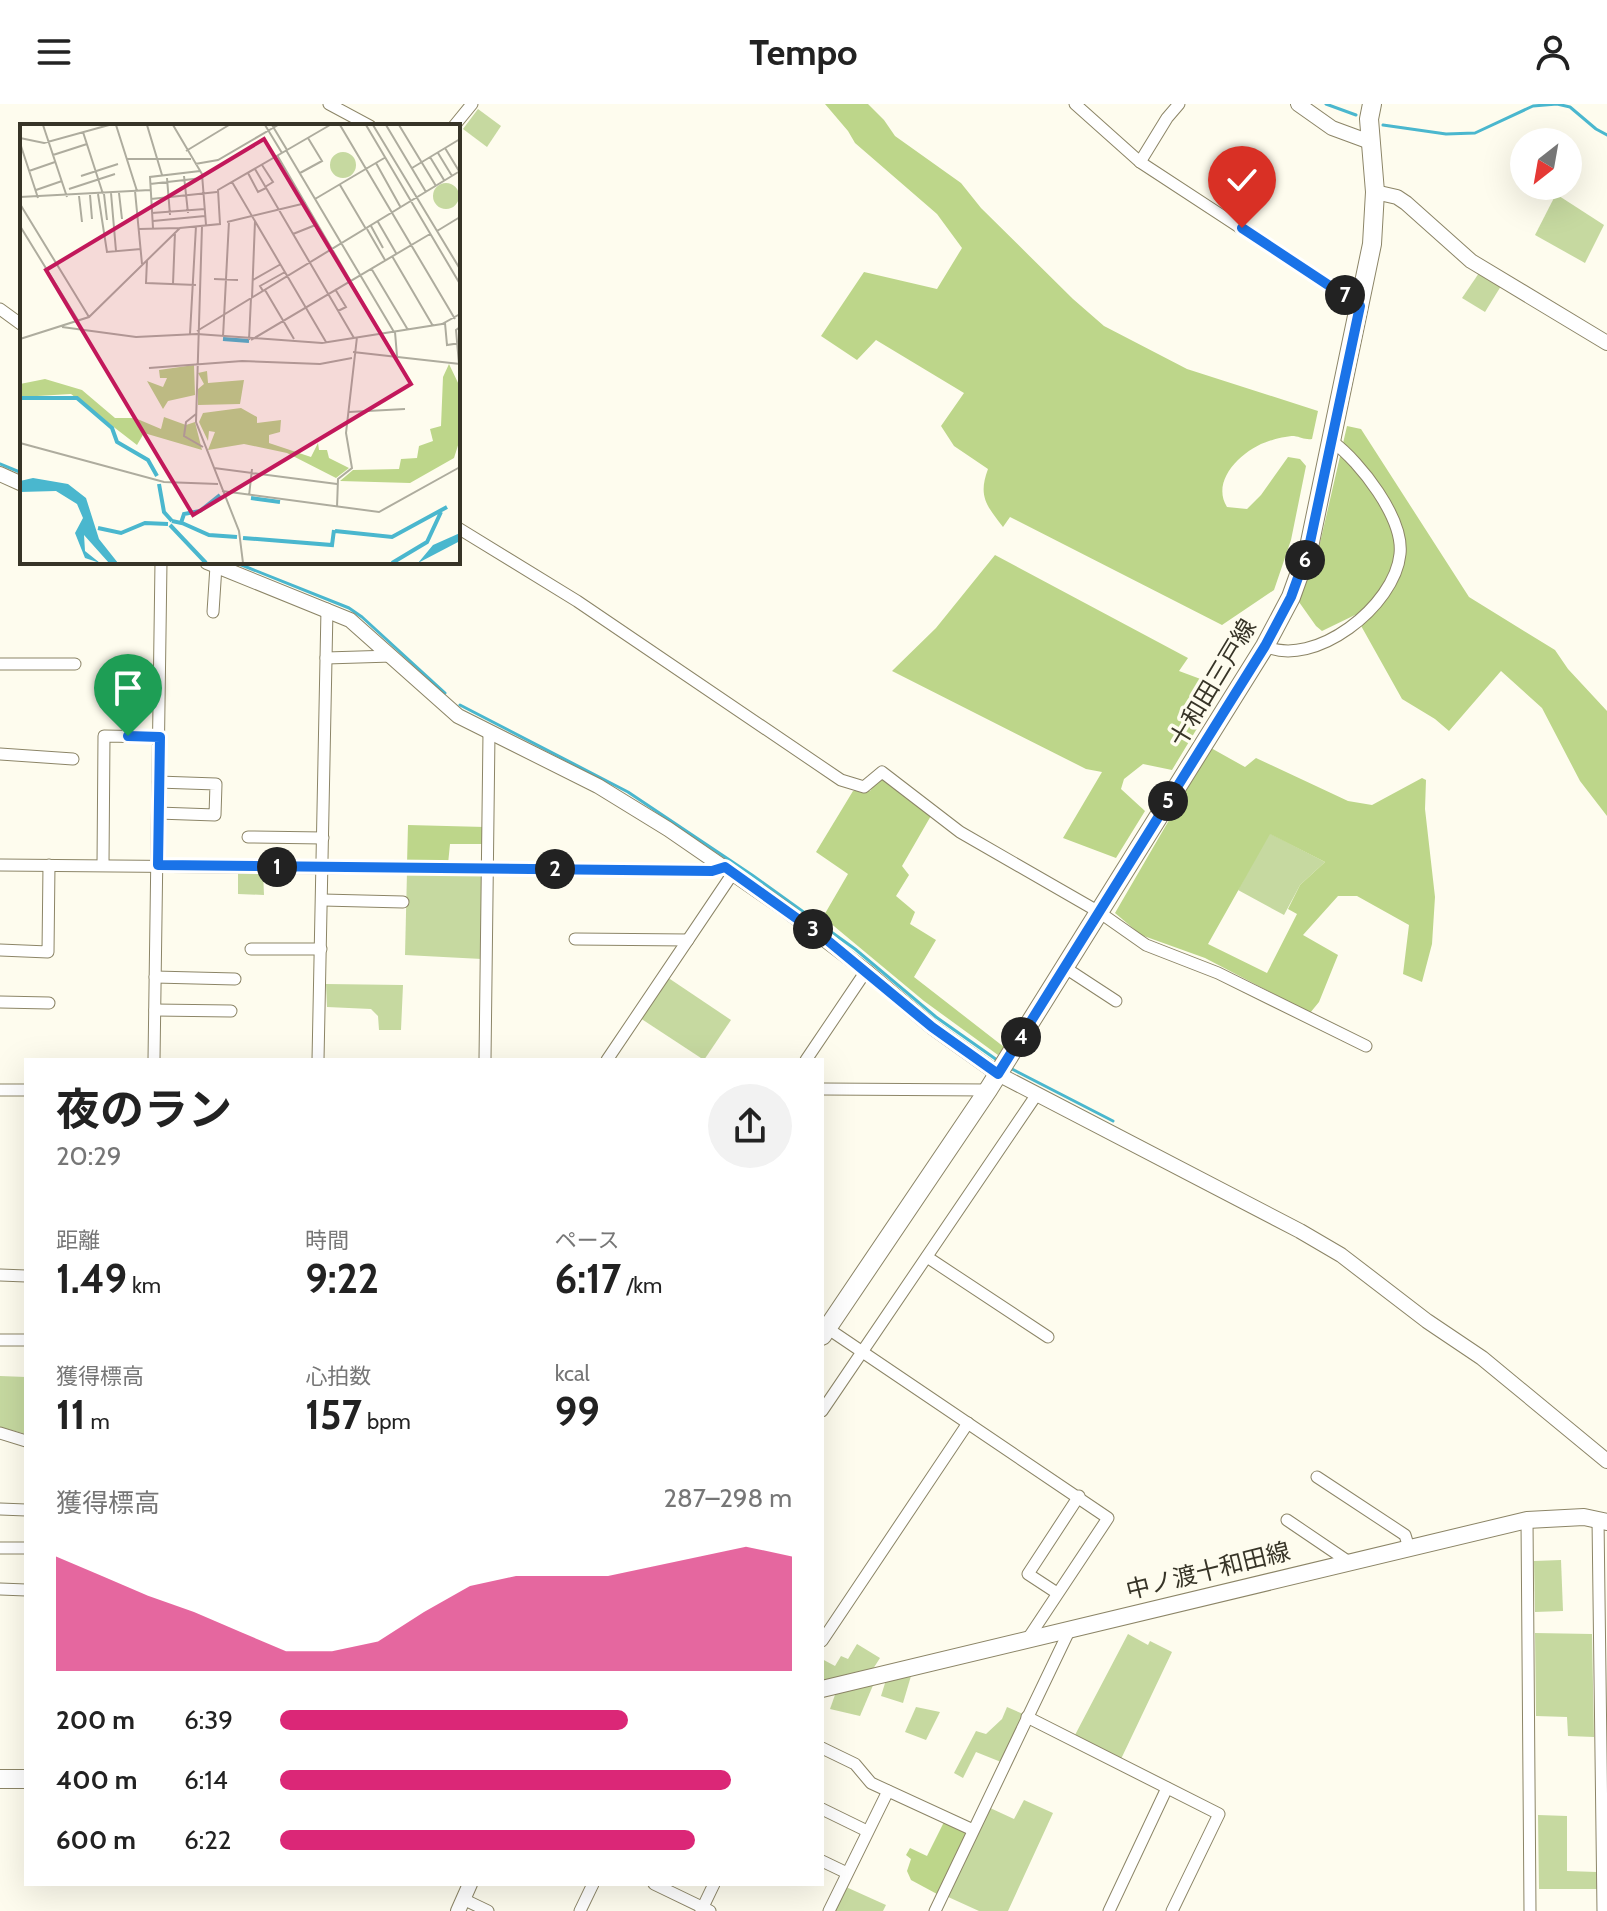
<!DOCTYPE html>
<html lang="ja">
<meta charset="utf-8">
<style>
:root{--surface:#fff;--page:#f2f2f2;--text:#222;--muted:#767676;--accent:#db2777}
body{margin:0;font-family:Cabin,"Noto Sans JP",sans-serif;background:var(--page);color:var(--text);height:100vh;display:flex;flex-direction:column;font-size:30px;white-space:nowrap}
*{box-sizing:border-box;margin:0}
p{font-size:26px;color:var(--muted)}
.icon{flex:none;width:44px;height:44px;fill:none;stroke:currentColor;stroke-width:2;stroke-linecap:round;stroke-linejoin:round}
.map{position:relative;flex:1;overflow:hidden}
.sheet{position:absolute;left:24px;top:954px;width:800px;height:828px;display:flex;flex-direction:column;background:var(--surface);border-radius:0px;box-shadow:0 8px 32px #0002}
.sheet>*{flex:none}
.needle{width:52px;rotate:211deg}
.tools{position:absolute;left:1510px;top:24px;display:grid;gap:16px}
.tools a{display:grid;place-items:center;width:72px;height:72px;border-radius:50%;background:var(--surface);box-shadow:0 8px 32px #0002;font-size:40px}
.pin{position:absolute;display:grid;place-items:center;width:68px;height:68px;color:#fff;margin:-82px -34px;border-radius:50% 50% 50% 0;rotate:-45deg;box-shadow:0 0 8px #0007}
.pin .icon{rotate:45deg}
.km{position:absolute;width:40px;height:40px;margin:-20px;border-radius:50%;background:#222;color:#fff;font-size:22px;line-height:40px;text-align:center}
.round{display:grid;place-items:center;flex:none;width:84px;height:84px;border-radius:42px;background:var(--page)}
.head{display:flex;align-items:center;justify-content:space-between;height:136px;padding:0 32px}
h1{font-size:44px;font-weight:700;line-height:60px}
.stats{display:grid;grid-template-columns:repeat(3,1fr);gap:12px;height:136px;padding:8px 32px}
.stats div{display:grid;align-content:center}
.stats b{font-size:40px;font-weight:700}
.stats small{font-size:22px;font-weight:400}
.stats p{font-size:22px}
.chart{height:224px;padding:16px 32px}
.chart p{display:flex;justify-content:space-between}
.chart svg{width:100%;height:144px;margin-top:8px;fill:var(--accent);opacity:.7}
ul{padding:0 32px;list-style:none;font-size:26px}
li{display:grid;grid-template-columns:128px 96px 1fr;align-items:center;height:60px}
li i{height:20px;border-radius:10px;background:var(--accent)}
header{display:flex;justify-content:space-between;align-items:center;height:104px;padding:0 32px;background:var(--surface);font-size:36px;font-weight:700}
.map>svg:first-child{display:block}
</style>
<header><svg class="icon" aria-label="menu" viewBox="0 0 24 24"><path d="M4 6h16M4 12h16M4 18h16"/></svg>Tempo<svg class="icon" aria-label="person" viewBox="0 0 24 24"><circle cx="12" cy="8" r="4"/><path d="M4 21q1-7 8-7t8 7"/></svg></header>
<div class="map">
<svg width="1607" height="1807" viewBox="0 0 1607 1807">
<rect width="100%" height="100%" fill="#fefcee"/>
<g fill="#c6d9a0">
<path d="M478,5l23,17 -14,21 -24,-18z"/>
<path d="M1556,90l48,31 -19,38 -50,-28z"/>
<path d="M1479,169l22,13 -16,26 -23,-14z"/>
<path d="M1269,729l56,29 -25,23 -16,30 -46,-25z"/>
<path d="M238,767h25l1,24 -26,-1z"/>
<path d="M407,768l75,1v86l-77,-4z"/>
<path d="M667,873l64,43 -27,40 -64,-42z"/>
<path d="M326,880l77,1 -2,45h-22l-1,-14 -7,-7 -44,-2z"/>
<path d="M0,1272l26,1v57l-26,-7z"/>
<path d="M1561,1456l2,51 -28,1 -1,-51z"/>
<path d="M1535,1529l57,1 2,103 -26,-1 -1,-19 -31,-1z"/>
<path d="M1128,1530l20,11 2,-4 22,11 -51,107 -46,-24z"/>
<path d="M857,1540l23,14 -9,14 -49,11v-24l13,7 6,-10 7,3z"/>
<path d="M911,1572l-8,27 -22,-7 5,-16z"/>
<path d="M874,1579l-14,33 -30,-7 6,-17z"/>
<path d="M916,1603l24,5 -14,28 -21,-8z"/>
<path d="M1007,1603l16,7 -22,48 -25,-10 -13,26 -9,-5 22,-42 10,3 16,-15z"/>
<path d="M1024,1696l29,13 -45,98h-29l-33,-15 42,-89 26,12z"/>
<path d="M1538,1711l29,1v55l30,1v17h-58z"/>
<path d="M846,1783l40,18 -3,6h-48z"/>
</g>
<g fill="#bdd68a" fill-rule="evenodd">
<path d="M825,0h43l16,16 11,16 66,47 20,25 92,91 31,27 83,43 131,42 -6,28c-7,1 -11,-2 -18,-3 -7,0 -19,3 -25,5 -26,8 -59,39 -42,66l20,2 14,-14 27,-38 12,2 6,7 -15,74 -17,50 -52,35 -212,-108 -7,10c-17,-22 -25,-31 -15,-58l-34,-23 -13,-20 23,-33 -88,-53 -19,20 -36,-24 43,-64 73,17 25,-41 -25,-34 -82,-71 -7,-12z"/>
<path d="M1347,322l14,3 108,168 86,53 13,19 39,42v105l-27,-35 -38,-73 -41,-37 -52,60 -14,-12 -33,-20 -47,-84 -33,16 -6,-5 -17,-24 21,-59z"/>
<path d="M995,451l193,103 -9,13 43,16 -50,83 -29,-6 -19,15 -3,10 24,22 -29,47 -53,-20 39,-66 -16,-3 -194,-98 44,-43z"/>
<path d="M1211,644l34,19 11,-9 92,43 24,4 50,-27 4,2 -1,29 10,88 -3,47 -10,38 -19,-8 6,-49 -52,-29h-19l-35,39 35,20 -19,47 -9,11 -105,-55 -64,-23 -26,-22zM1270,730l55,28 -25,23 -12,24 9,5 -30,59 -59,-29z"/>
<path d="M881,673l51,37 -30,52 7,9 -13,21 19,16 -5,12 26,16 -22,37 90,70 -6,8 -74,-54 -101,-84 25,-43 -32,-22 37,-61h17z"/>
<path d="M408,721l77,2v17h-35l-2,20h-41z"/>
<path d="M944,1718l23,10 -30,62 -26,-14 -4,-9 4,-12 -5,-4 4,-7 17,8z"/>
</g>
<g fill="none" stroke-linecap="round" stroke-linejoin="round">
<g stroke="#4ab7ce" stroke-width="3">
<path d="M1326,0l30,11"/>
<path d="M1383,21l63,9 29,-1 58,-27 24,-2 13,3 26,22 11,6"/>
<path d="M0,360l22,9"/>
<path d="M234,458l115,46 13,9 83,76"/>
<path d="M460,601l168,87 124,83 103,74 81,68 61,43"/>
<path d="M1010,964l103,53"/>
</g>
<g stroke="#8c8567" stroke-width="13">
<g id="minor">
<path d="M329,0l41,22"/>
<path d="M1075,0l65,58 220,144"/>
<path d="M454,22l18,-22"/>
<path d="M1140,58l27,-44 12,-14"/>
<path d="M0,205l22,16"/>
<path d="M458,424l119,73 264,179 23,7 18,-15 78,60 139,80 47,33 72,28 148,73"/>
<path d="M213,508l3,-46"/>
<path d="M1265,542c49,23 130,-40 135,-92 4,-36 -40,-92 -67,-112"/>
<path d="M326,554l66,-2"/>
<path d="M0,560h75"/>
<path d="M0,650l73,5"/>
<path d="M158,678l58,2 -1,31 -57,-2"/>
<path d="M248,733l75,1"/>
<path d="M0,761l712,6 13,-4"/>
<path d="M103,761l1,-129 56,1"/>
<path d="M323,796l80,2"/>
<path d="M575,835l113,1"/>
<path d="M251,845h70"/>
<path d="M0,846l48,2 1,-87"/>
<path d="M1064,863l52,34"/>
<path d="M155,873l80,2"/>
<path d="M0,898l49,1"/>
<path d="M155,906l76,1"/>
<path d="M154,956l7,-498"/>
<path d="M318,956l9,-451"/>
<path d="M485,956l4,-327"/>
<path d="M607,956l126,-187"/>
<path d="M806,956l60,-89"/>
<path d="M822,985l166,1"/>
<path d="M0,986h26"/>
<path d="M927,1153l121,80"/>
<path d="M0,1171l26,1"/>
<path d="M827,1224l281,190 -81,122"/>
<path d="M0,1236h26"/>
<path d="M822,1307l215,-317"/>
<path d="M0,1329l26,8"/>
<path d="M1317,1373l88,58 4,13"/>
<path d="M0,1405l26,1"/>
<path d="M1598,1415l5,392"/>
<path d="M1287,1416l62,42"/>
<path d="M1527,1416l3,391"/>
<path d="M0,1444h26"/>
<path d="M0,1485l26,1"/>
<path d="M1057,1489l-29,-19 51,-78"/>
<path d="M822,1537l146,-218"/>
<path d="M1027,1613l192,97 -47,97"/>
<path d="M822,1644l33,16 16,19 102,47"/>
<path d="M822,1705l45,22"/>
<path d="M822,1757l25,12"/>
<path d="M654,1780l56,27"/>
<path d="M463,1795l25,12"/>
<path d="M580,1807l13,-27"/>
<path d="M701,1807l13,-27"/>
<path d="M829,1807l59,-120"/>
<path d="M935,1807l135,-282"/>
<path d="M1109,1807l58,-123"/>
</g>
</g>
<g stroke="#8c8567" stroke-width="16">
<g id="tertiary">
<path d="M1298,0l34,24 38,14"/>
<path d="M1375,88l22,5 9,6 65,58 136,82"/>
<path d="M0,370l22,10"/>
<path d="M207,458l143,58 108,96 140,70 70,43 115,79 83,63 66,56 66,47 302,157 41,24 86,66 55,37 125,103"/>
<path d="M458,1807l12,-27"/>
</g>
</g>
<g stroke="#8c8567" stroke-width="18">
<path id="secondary" d="M822,1585l705,-169 57,-3 23,5"/>
</g>
<g stroke="#8c8567" stroke-width="20">
<g id="primary">
<path d="M822,1232l166,-246 277,-444 26,-49 18,-50 63,-303 3,-52 -6,-73 3,-15"/>
<path d="M0,1675h26"/>
</g>
</g>
<use href="#minor" stroke="#fff" stroke-width="11"/>
<use href="#tertiary" stroke="#fff" stroke-width="14"/>
<use href="#secondary" stroke="#fff" stroke-width="16"/>
<use href="#primary" stroke="#fff" stroke-width="18"/>
</g>
<g fill="none" stroke-linecap="round" stroke-linejoin="round">
<g stroke="#fff" stroke-width="16">
<path id="route" d="M128,632l32,1 -2,128 554,6 13,-4 102,73 105,87 66,47 267,-428 26,-49 18,-50 51,-241 -118,-78"/>
</g>
<use href="#route" stroke="#1a73e8" stroke-width="10"/>
</g>
<g text-anchor="middle" stroke-width="7" stroke-linejoin="round" paint-order="stroke">
<g font-size="24" fill="#373427" stroke="#fefcee">
<text transform="translate(1213 579) rotate(-59)" y="8">十和田三戸線</text>
<text transform="translate(1208 1467) rotate(-14)" y="8">中ノ渡十和田線</text>
</g>
</g>
<g transform="translate(20 20)">
<rect width="440" height="440" fill="#fefcee"/>
<path d="M310 41a13 13 0 1 1 26 0a13 13 0 1 1-26 0ZM413 72a13 13 0 1 1 26 0a13 13 0 1 1-26 0Z" fill="#c6d9a0"/>
<path d="M429,240l11,23v52l-6,19 -44,25 -70,-2 13,-11 46,-1 2,-10 16,-1 2,-12 14,-5 -3,-12 11,-3 2,-49zM174,241l1,30 -27,6 -5,8 -16,-28 16,6 4,-9h-7l-1,-8zM187,247l1,12 36,-3 -4,24 -42,1v-16l6,-5 -6,-11zM25,255l37,11 33,28h20l26,11 3,-12 22,8 9,-3 7,28 -58,-17 -7,12 -66,-51 -51,3v-13zM221,284l16,9v6l24,-3 -1,12 -11,3v8l42,14 7,-14 1,7h8l2,8 20,10 -13,10 -49,-25 -43,-9 -36,6 7,-18 -6,-1 -1,10 -9,-19 4,-9z" fill="#bdd68a"/>
<path d="M13,354l35,6 18,14 13,41 19,24h-9l-25,-28 1,16 15,12 -15,-5 -10,-25 8,-15 -6,-14 -21,-13 -36,1v-11zM440,409v8l-42,22 15,-18z" fill="#4ab7ce"/>
<path fill="none" stroke="#4ab7ce" stroke-width="4" d="M203,215l26,2M0,274h57l35,30 5,14 31,18 9,16M139,360l5,28 8,9M231,374l29,4M152,397l9,2 3,-9 16,-3 20,-16M162,399l27,12 28,2M150,401l36,38M78,404l23,5 24,-10 23,1M315,407l57,6 55,-30M223,414l89,7 2,-15M372,439l35,-21 14,-30"/>
<path fill="none" stroke="#aeac9e" stroke-width="2" d="M23,1l24,72M96,1l21,66M127,1l15,50M153,1l29,49 4,51M245,1l17,28M320,1l115,194M346,1l94,159M353,1l87,144M366,1l40,67M379,1l37,61M63,8l20,62M0,14l24,5 65,-18M0,19l18,55M425,24l14,23M266,26l108,182M267,26l43,-25M166,27l43,-26M418,29l14,23M33,31l34,-11M257,31l73,125M410,33l14,23M107,35h64M356,39l25,45M175,40l23,-4 60,-35M242,41l11,17 -8,5M392,44l48,-29M235,45l99,169M9,47l26,-9M228,49l10,19 8,-4M280,49l22,-12 -14,-23M61,52l37,-12M164,52l4,37M147,54l3,37M212,58l94,160M130,60l52,-6M320,61l26,44M49,65l46,-15M16,66l26,-9M115,67l7,73M91,69l5,58M99,69l3,26M78,70l9,58 34,-3M84,70l3,26M70,71l2,24M59,72l3,26M0,73l130,-7M131,75l66,-7M295,75l71,-42M0,80l69,113M132,89l53,-4M133,97l52,-5M207,98l79,-19M358,98l18,31M0,102l59,96M182,102l-6,196 43,109 4,32M351,102l12,22M133,104l-3,-51 50,-6M119,105l41,-1M347,105l18,31M417,107l23,-14M273,110l25,-10M372,132l41,70M127,136l-1,23 50,2M351,144l37,62M194,155l24,1M233,156l28,-16M330,157l31,53M153,160l2,-52M315,165l11,18 -8,4M245,166l29,49M243,167l-3,-5 25,-14M232,174l3,-77M425,199l2,22 13,-2M42,203l74,10 61,-3 125,9 120,-19 18,-10M177,207l263,-160M375,208l2,24M170,210l6,-108M203,213l6,-116M0,215l69,-22 91,-89 40,-4 -2,-34 69,-40 -15,-25M229,216l2,-42M231,216l179,-106M333,228l107,12M439,240l-3,-34 4,-3M129,244l93,-7 78,3 32,-6M329,288l56,-3M176,290l-10,8 -2,14 19,11M0,319l144,39 54,2M194,344l123,16M202,367l157,21 81,-45M229,372l3,-27M317,383l1,-28 14,-11 -6,-35 11,-96"/>
<path fill="#c2185b" fill-opacity="0.15" stroke="#c2185b" stroke-width="4" d="M244,15l147,245 -218,131 -147,-245z"/>
<rect width="440" height="440" fill="none" stroke="#373427" stroke-width="4"/>
</g>
</svg>
<div class="tools">
<a><svg class="needle" viewBox="-14 -14 28 28"><path d="M0-13l5 13h-10z" fill="#e53935"/><path d="M0 13l5-13h-10z" fill="#767676"/></svg></a>
</div>
<div class="pin" style="left:128px;top:632px;background:#1e9e55"><svg class="icon" aria-label="arrive" viewBox="0 0 24 24"><path d="M6 21V4h12l-3 4 3 4H6"/></svg></div>
<div class="pin" style="left:1242px;top:124px;background:#d93025"><svg class="icon" aria-label="check" viewBox="0 0 24 24"><path d="M5 12l5 5 9-10"/></svg></div>
<b class="km" style="left:277px;top:763px">1</b>
<b class="km" style="left:555px;top:765px">2</b>
<b class="km" style="left:813px;top:825px">3</b>
<b class="km" style="left:1021px;top:933px">4</b>
<b class="km" style="left:1168px;top:697px">5</b>
<b class="km" style="left:1305px;top:456px">6</b>
<b class="km" style="left:1345px;top:191px">7</b>
<section class="sheet">
<div class="head"><div><h1>夜のラン</h1><p>20:29</p></div><a class="round"><svg class="icon" aria-label="share" viewBox="0 0 24 24"><path d="M12 15V3M7 8l5-5 5 5M5 13v7h14v-7"/></svg></a></div>
<div class="stats">
<div><p>距離</p><b>1.49<small> km</small></b></div>
<div><p>時間</p><b>9:22</b></div>
<div><p>ペース</p><b>6:17<small> /km</small></b></div>
</div>
<div class="stats">
<div><p>獲得標高</p><b>11<small> m</small></b></div>
<div><p>心拍数</p><b>157<small> bpm</small></b></div>
<div><p>kcal</p><b>99</b></div>
</div>
<div class="chart"><p><span>獲得標高</span>287–298 m</p>
<svg viewBox="0 0 160 44" preserveAspectRatio="none"><path d="M0 44V9L10 15L20 21L30 26L40 32L50 38L60 38L70 35L80 26L90 18L100 15L110 15L120 15L130 12L140 9L150 6L160 9V44z"/></svg>
</div>
<ul>
<li><b>200 m</b>6:39<i style="width:68%"></i></li>
<li><b>400 m</b>6:14<i style="width:88%"></i></li>
<li><b>600 m</b>6:22<i style="width:81%"></i></li>
</ul>
</section>
</div>
